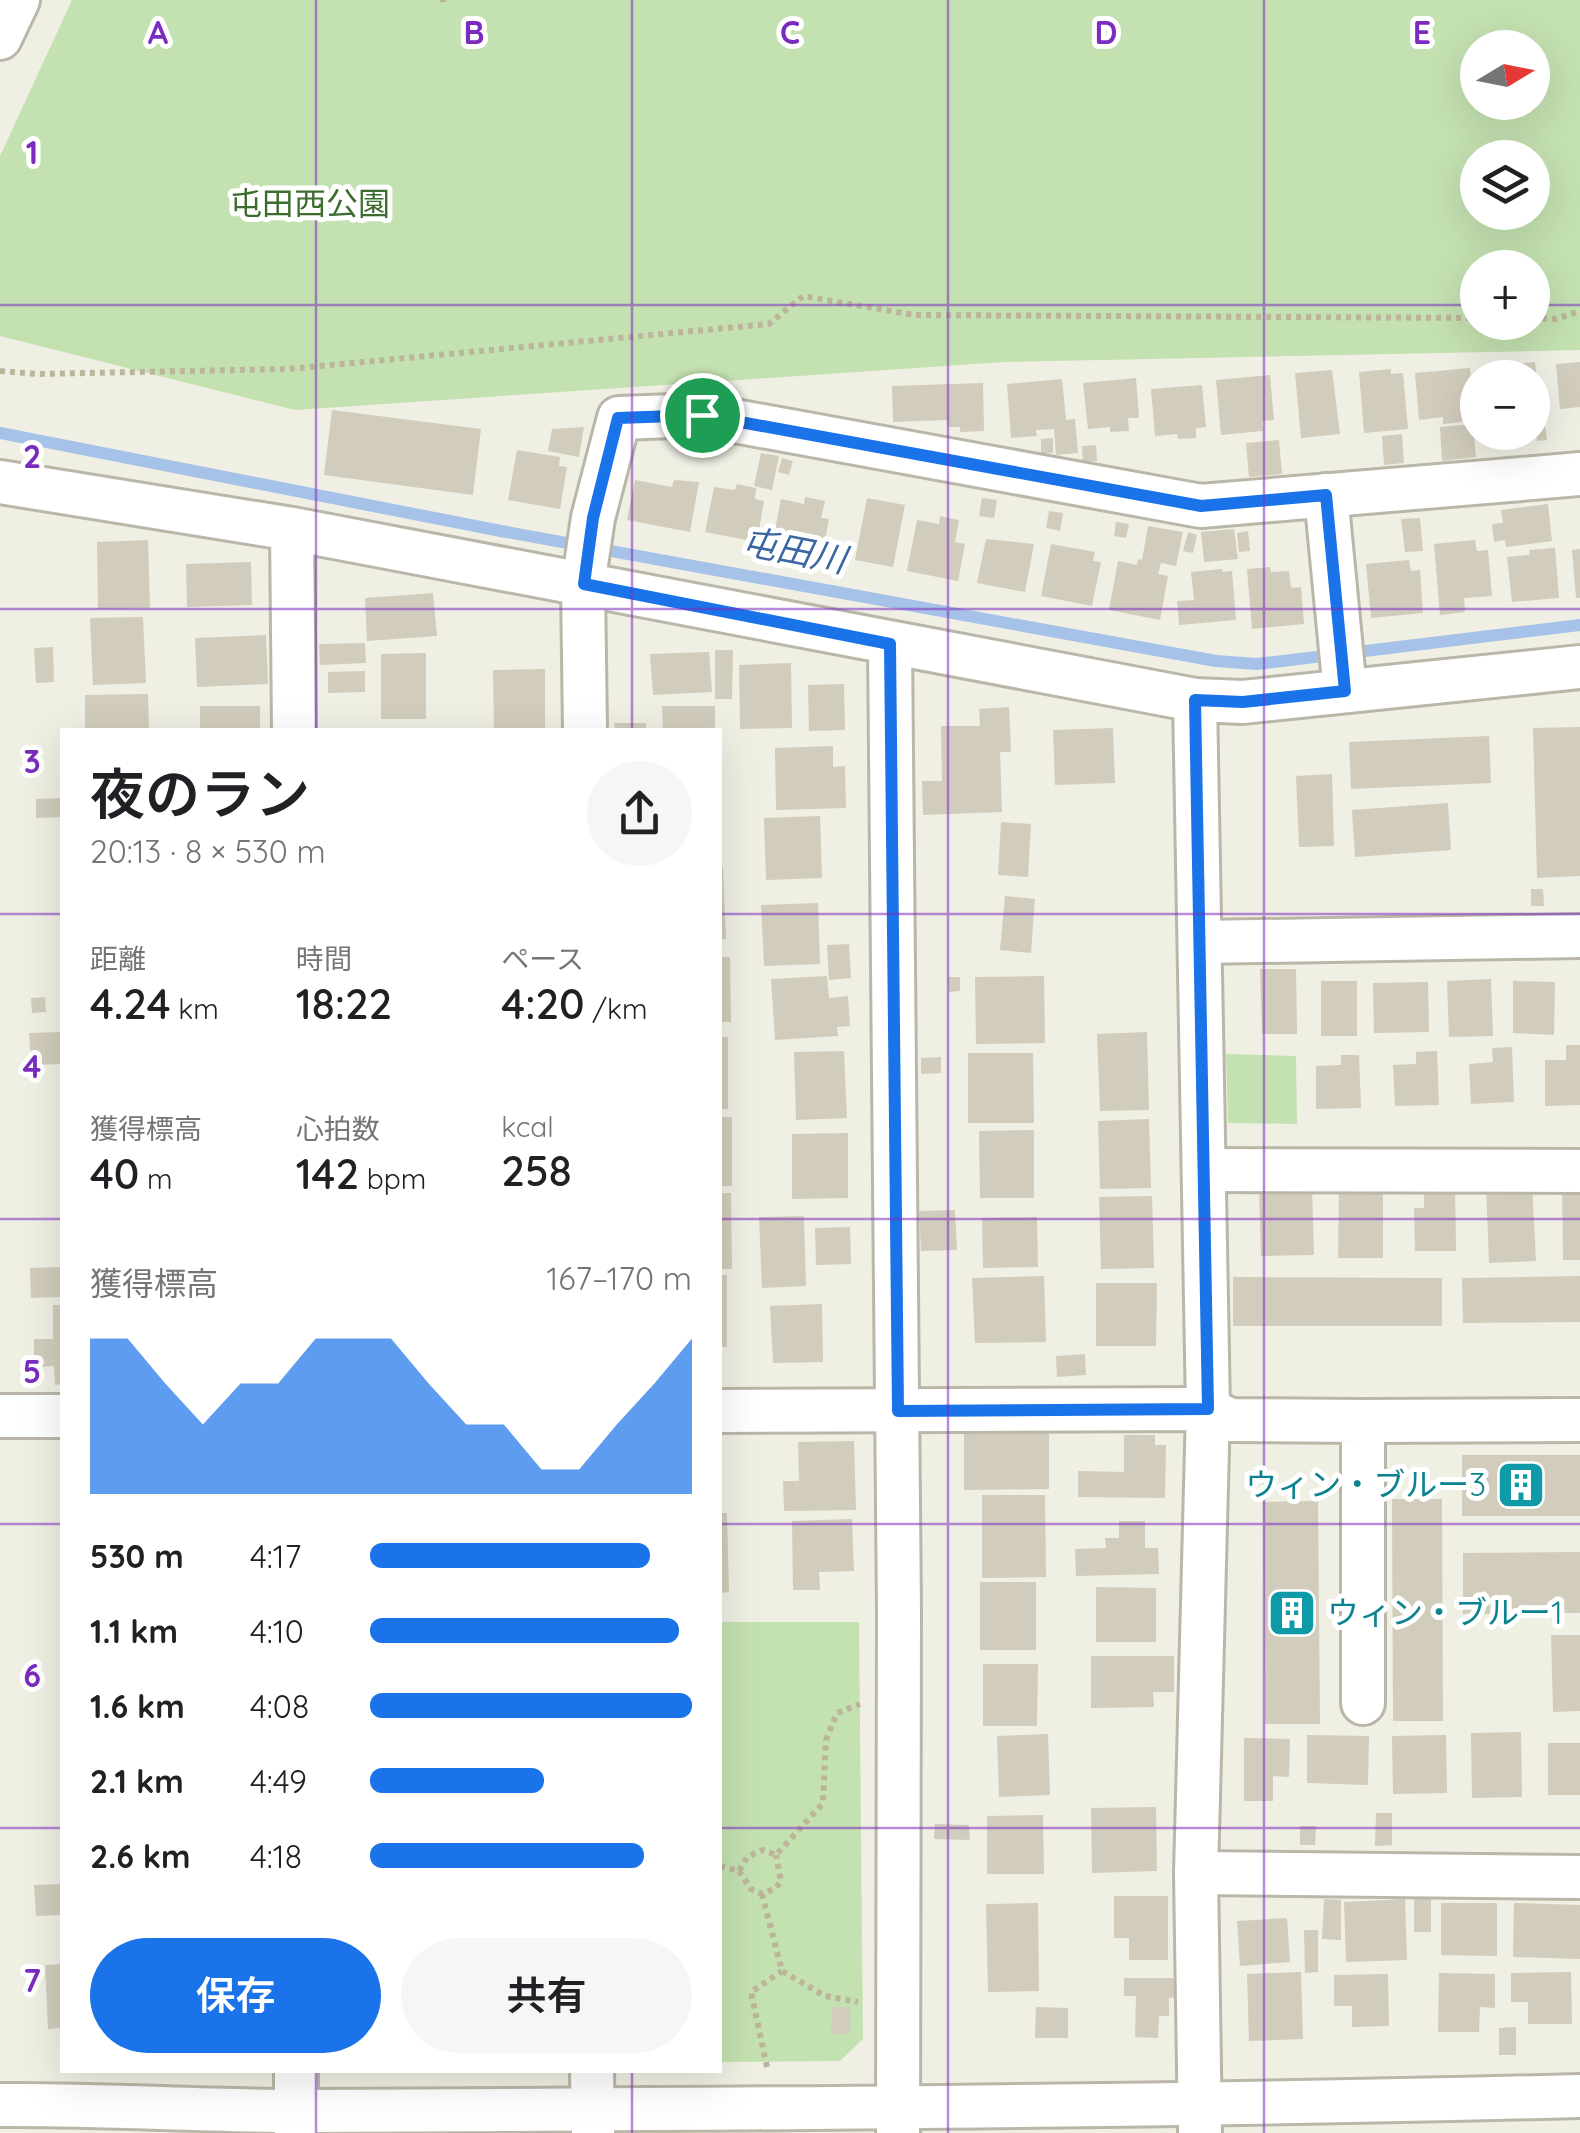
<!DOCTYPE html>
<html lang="ja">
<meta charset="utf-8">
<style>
:root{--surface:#fff;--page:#f6f6f6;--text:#202124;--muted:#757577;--accent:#1a73e8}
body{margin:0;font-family:Quicksand,"Noto Sans JP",sans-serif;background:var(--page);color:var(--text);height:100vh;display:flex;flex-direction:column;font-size:38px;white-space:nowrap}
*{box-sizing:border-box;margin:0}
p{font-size:32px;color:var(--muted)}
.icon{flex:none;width:55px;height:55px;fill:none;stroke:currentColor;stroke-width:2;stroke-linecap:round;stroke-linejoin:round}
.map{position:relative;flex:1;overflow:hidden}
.panel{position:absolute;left:60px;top:728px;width:662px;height:1345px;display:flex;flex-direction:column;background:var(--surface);border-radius:0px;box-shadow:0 10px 40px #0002}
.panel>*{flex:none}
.needle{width:65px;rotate:80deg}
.fabs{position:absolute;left:1460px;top:30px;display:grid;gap:20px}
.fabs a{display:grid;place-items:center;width:90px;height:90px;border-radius:50%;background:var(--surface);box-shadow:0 10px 40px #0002;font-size:50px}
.pin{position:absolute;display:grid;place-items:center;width:85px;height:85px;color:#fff;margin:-42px;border:5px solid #fff;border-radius:50%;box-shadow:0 2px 10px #0007}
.round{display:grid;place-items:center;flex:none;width:105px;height:105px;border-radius:52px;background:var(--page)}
.head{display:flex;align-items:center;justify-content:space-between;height:170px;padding:0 30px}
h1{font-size:55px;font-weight:600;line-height:75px}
.stats{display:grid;grid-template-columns:repeat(3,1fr);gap:15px;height:170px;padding:10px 30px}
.stats div{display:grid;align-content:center}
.stats b{font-size:42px;font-weight:600}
.stats small{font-size:28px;font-weight:400}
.stats p{font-size:28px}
.chart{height:280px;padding:20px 30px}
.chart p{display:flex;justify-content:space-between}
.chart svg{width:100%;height:180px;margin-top:10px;fill:var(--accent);opacity:.7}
.action{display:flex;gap:20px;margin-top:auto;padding:20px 30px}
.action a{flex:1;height:115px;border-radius:60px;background:var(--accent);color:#fff;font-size:40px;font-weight:600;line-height:115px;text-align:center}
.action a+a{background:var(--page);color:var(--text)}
ul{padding:0 30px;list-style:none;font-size:32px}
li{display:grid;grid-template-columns:160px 120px 1fr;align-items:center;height:75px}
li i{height:25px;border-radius:12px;background:var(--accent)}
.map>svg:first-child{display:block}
</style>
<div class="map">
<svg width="1580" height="2133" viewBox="0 0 1580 2133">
<rect width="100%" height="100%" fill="#f0efe4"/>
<g fill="#c4e1b1" fill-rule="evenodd">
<path d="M72,0h1508v350l-576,12 -709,48 -295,-74v-180zM1478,48h54v54h-54zM1478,158h54v54h-54zM1478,268h54v54h-54z"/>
<path d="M1226,1054l70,2 1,68 -69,-1z"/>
<path d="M720,1622h139l4,417 -23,22 -120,1z"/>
</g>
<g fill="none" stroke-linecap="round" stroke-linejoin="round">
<path stroke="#a6c2e8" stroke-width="12" d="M0,433l501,98 715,130 41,3 323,-39"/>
</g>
<g fill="#d1ccbb">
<path d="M1535,362l5,44 -8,1v-29h-47l-1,-11z"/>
<path d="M1580,362v45l-20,2 -4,-45z"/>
<path d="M1470,368l3,40 -12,1 1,13 -19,2v-7l-24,3 -4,-47z"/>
<path d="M1391,369v5l12,-1 5,56 -44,4 -5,-61z"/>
<path d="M1332,370l8,64 -39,4 -6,-65z"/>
<path d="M1270,375l4,45 -12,1 1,10 -42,4 -5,-55z"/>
<path d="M1136,378l3,40h-11l1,13 -19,1v-5l-22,2 -5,-46z"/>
<path d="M1062,379l4,41 9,-1 3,34 -22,2 -2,-26 -18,1 1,6 -26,2 -4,-54z"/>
<path d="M983,383l1,48 -24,1v-5h-12l-1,-7 -54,2 -1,-36z"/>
<path d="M1202,385l4,42 -10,1v10l-18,1 -1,-5 -22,2 -4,-47z"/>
<path d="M332,410l149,19 -8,66 -149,-20z"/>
<path d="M1473,424l3,33 -34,4 -2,-34z"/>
<path d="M1545,425l2,15 -10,1 -2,-15z"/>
<path d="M584,427l-5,30 -31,-6 4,-22z"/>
<path d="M1402,434l2,29 -20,2 -2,-29z"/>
<path d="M1053,438v15l-12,1v-15z"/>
<path d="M1279,440l3,34 -33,3 -3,-34z"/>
<path d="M1096,445l1,16 -14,1 -1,-16z"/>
<path d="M517,450l43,7 -1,9 8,1 -7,42 -52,-9z"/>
<path d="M761,453l18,3 -7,34 -18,-4z"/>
<path d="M782,458l11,3 -4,14 -11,-3z"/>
<path d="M635,480l37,7 2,-7 25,2 -9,50 -63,-12z"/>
<path d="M737,484l19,4 -1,11 9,2 -7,41 -52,-10 9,-45 21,3z"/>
<path d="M805,497l20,4 -4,17 8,1 -7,36 -50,-9 9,-47 23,5z"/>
<path d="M867,498l38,7 -12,62 -38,-7z"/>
<path d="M982,498l15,2 -3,18 -15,-2z"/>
<path d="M1548,504l4,37 -46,6 -1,-7 -11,2 -2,-18 11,-1 -2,-13z"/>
<path d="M1049,511l14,2 -3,18 -14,-3z"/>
<path d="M940,516l19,4 -4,22 10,2 -7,37 -51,-10 10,-51 22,4z"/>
<path d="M1420,518l3,33 -18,1 -4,-33z"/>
<path d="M1116,522l13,2 -3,14 -12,-2z"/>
<path d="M1148,526l35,6 -7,34 -15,-3 -3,11 10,2 -8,44 -51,-10 9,-49 19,4 1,-6 4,1z"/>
<path d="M1234,529l4,30 -34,3 -3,-30z"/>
<path d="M1248,531l2,20 -11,1 -2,-19z"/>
<path d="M1188,532l9,3 -4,18 -10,-2z"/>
<path d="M986,539l48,5 -9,48 -48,-9z"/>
<path d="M148,540l2,68 -52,1 -1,-67z"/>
<path d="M1475,540l2,11 11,-1 4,46 -28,2 1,14 -25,3 -6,-71z"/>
<path d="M1051,544l44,8 -2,9 8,1 -9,44 -51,-10z"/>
<path d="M1555,548l4,50 -47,4 -5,-45 23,-2 -1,-5z"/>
<path d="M1580,549v49h-4l-4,-48z"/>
<path d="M1409,560l2,11 9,-1 3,43 -52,5 -5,-54z"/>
<path d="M251,562l1,43 -65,2 -1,-43z"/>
<path d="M1270,567l1,5 18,-1 2,17 10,-1 3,37 -52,5 -5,-60z"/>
<path d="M1222,569l1,3 9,-1 4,49 -57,5 -2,-24 17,-1 -3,-28z"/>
<path d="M433,593l4,43 -70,5 -2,-43z"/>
<path d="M143,617l3,66 -53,2 -3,-67z"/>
<path d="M266,635l2,49 -71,3 -2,-49z"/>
<path d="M365,643l1,20 -46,2 -1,-21z"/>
<path d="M53,647l1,35 -18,1 -2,-35z"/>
<path d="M715,650h18l-1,49h-17z"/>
<path d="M709,652l3,40 -59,3 -3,-41z"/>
<path d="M426,653v66h-45v-65z"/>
<path d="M791,663l1,65 -52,1 -1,-64z"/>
<path d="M545,669v61h-51l-1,-60z"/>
<path d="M365,671v21l-37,1v-21z"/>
<path d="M844,684l1,46 -36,1 -1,-46z"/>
<path d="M148,694l1,36h-64v-35z"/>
<rect x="200" y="706" width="60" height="24"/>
<path d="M662,706h53v24h-52z"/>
<path d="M1009,707l2,45h-11l2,60 -79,3 -1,-34h20l-1,-55h39l-1,-17z"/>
<path d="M614,723h32v7h-31z"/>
<path d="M1580,727v149l-43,2 -4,-150z"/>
<path d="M1113,728l2,55 -60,2 -2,-55z"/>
<path d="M1489,736l2,47 -140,6 -2,-47z"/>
<path d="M833,746v21l12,-1 1,42 -70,2 -1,-62z"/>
<path d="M1332,774l2,72 -35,1 -3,-71z"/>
<path d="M62,798v19l-26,1v-19z"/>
<path d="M1448,803l3,47 -96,7 -3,-47z"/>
<path d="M820,816l2,62 -56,2 -2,-62z"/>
<path d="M1001,822l30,2 -3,53 -30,-2z"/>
<path d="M720,868h3l3,71h-6z"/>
<path d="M1531,889h12l1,17h-13z"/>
<path d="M1005,896l30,3 -4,54 -31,-3z"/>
<path d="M818,903l2,61 -56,2 -3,-61z"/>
<path d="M849,944l2,34 -22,2 -2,-35z"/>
<path d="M720,957h10l1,65h-11z"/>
<path d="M1260,969h36l1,65h-35z"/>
<path d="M827,976l2,22 19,-2 2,30 -13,1 1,9 -63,4 -4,-61z"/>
<path d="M1044,976l1,67 -69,1 -1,-67z"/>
<path d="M948,977h12v14l-11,1z"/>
<path d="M1491,979l2,57 -44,1 -2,-56z"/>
<rect x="1321" y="981" width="36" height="55"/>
<path d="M1513,981l42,1 -1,53 -41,-2z"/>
<path d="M1428,982l1,50 -55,1 -1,-50z"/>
<path d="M45,997l1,15 -14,1 -1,-15z"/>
<path d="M62,1032v32l-31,1 -2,-32z"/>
<path d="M1147,1032l2,78 -49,1 -3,-77z"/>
<rect x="720" y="1037" width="8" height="72"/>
<path d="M1566,1045h14v60l-35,1v-46h21z"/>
<path d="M1512,1047l2,55 -43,2 -2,-40 24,-2 -1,-14z"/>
<path d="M844,1051l3,67 -51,2 -2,-68z"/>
<path d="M1437,1051l2,54 -44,1 -2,-41 23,-1v-12z"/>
<path d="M968,1053h65l1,70h-66z"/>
<path d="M1341,1055h18l2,53 -45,1v-43l25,-1z"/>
<path d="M941,1057v16l-20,1v-16z"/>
<rect x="720" y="1117" width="12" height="69"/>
<path d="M1149,1119l2,69 -51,1 -2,-68z"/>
<path d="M1034,1130v68h-54l-1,-67z"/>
<path d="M848,1133v65l-56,1v-65z"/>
<path d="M1424,1183h31l1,68h-41l-1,-43h10z"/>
<path d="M1532,1183l4,78 -47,2 -3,-78z"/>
<path d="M1339,1184h44v74h-45z"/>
<path d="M1562,1184h18v76h-17z"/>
<path d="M1312,1190l2,65 -53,1 -2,-65z"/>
<path d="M720,1193h11l1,76h-12z"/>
<path d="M1152,1196l2,72 -53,1 -2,-72z"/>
<path d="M955,1210l2,40 -36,1 -2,-40z"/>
<path d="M804,1216l2,70 -44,2 -3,-71z"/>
<path d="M1037,1217l1,50 -55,1 -1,-50z"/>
<path d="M850,1227l1,37 -35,1 -1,-37z"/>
<path d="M62,1267v30l-31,1 -1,-30z"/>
<rect x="720" y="1275" width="7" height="72"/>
<path d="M1044,1276l2,66 -71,1 -3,-65z"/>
<path d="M1580,1276v46l-117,1 -1,-45z"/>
<path d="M1233,1277l209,1v48h-209z"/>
<path d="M1096,1283h61l-1,63h-60z"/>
<path d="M822,1304l1,58 -50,1 -3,-57z"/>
<path d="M53,1305h9v79l-7,1 -1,-19 -20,1v-28h19z"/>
<path d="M1085,1354l1,21 -29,2 -1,-21z"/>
<path d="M964,1433h85v56l-85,1z"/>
<path d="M1124,1435h31v10h11l-1,53 -87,-1v-26l46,1z"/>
<path d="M854,1441l2,69 -72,1 -1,-30h16l-1,-39z"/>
<rect x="1462" y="1455" width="118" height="61"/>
<path d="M982,1495h63l1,82 -64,1z"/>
<path d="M1392,1499h50l1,222h-50z"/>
<path d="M1318,1501l2,223h-55l-2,-222z"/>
<path d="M720,1513h7l2,79 -9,1z"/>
<path d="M852,1519l2,52 -35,1 1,18h-27l-1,-69z"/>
<path d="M1119,1521h26v27h13l1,26 -83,2 -1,-27 31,-1 -1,-10h14z"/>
<path d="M1580,1552v61l-117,1v-61z"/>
<rect x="980" y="1582" width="56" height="68"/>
<path d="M1096,1587l60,1v54h-60z"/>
<path d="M1551,1635h29v76l-27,1z"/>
<path d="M1091,1656h83v36h-21l1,15 -63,1z"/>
<path d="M983,1664h55l-1,62h-54z"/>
<path d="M1521,1732l1,65 -50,1 -1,-65z"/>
<path d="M1048,1734l2,61 -51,2 -2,-61z"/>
<path d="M1307,1735l62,1 -1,49 -61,-2z"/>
<path d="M1446,1735l1,58 -54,1 -1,-58z"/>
<path d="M1244,1738l46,1 -1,38 -16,-1v25h-29z"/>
<rect x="1548" y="1743" width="32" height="52"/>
<path d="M1156,1807l1,64 -65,2 -1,-65z"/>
<path d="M1376,1813h16v32l-17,1z"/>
<path d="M1043,1815l1,59h-57v-58z"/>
<path d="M935,1824l34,1 1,15 -36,-1z"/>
<path d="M1300,1826h16l-1,19h-15z"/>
<path d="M62,1884v31l-26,1 -2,-31z"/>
<path d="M1114,1896h54v64h-39v-22h-15z"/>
<path d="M1324,1899l17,1v40l-19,-1z"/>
<path d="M1405,1899l2,61 -61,2 -2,-60z"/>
<rect x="1414" y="1899" width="17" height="33"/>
<path d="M1038,1903l1,88 -51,1 -2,-88z"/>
<path d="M1441,1903h56v53l-56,-1z"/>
<path d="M1514,1903l66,2v54l-67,-2z"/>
<path d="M1287,1918l3,44 -50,4 -3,-45z"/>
<path d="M1304,1930h14v42l-13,1z"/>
<path d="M62,1964v64l-14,1 -3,-64z"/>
<path d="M1301,1972l2,67 -54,2 -2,-67z"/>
<path d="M1571,1972l1,52h-44v-22h-17v-29z"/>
<path d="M1439,1973l56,1v34l-15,-1 -1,25h-41z"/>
<path d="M1388,1974l1,52 -37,1v-21h-18v-31z"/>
<path d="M1124,1978h55v19l-10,1v18h-10l-1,22 -23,-1 1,-41h-12z"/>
<path d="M832,2007h18v27h-19z"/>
<path d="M1036,2007l32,1v30h-33z"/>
<path d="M1516,2027v28h-17v-27z"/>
</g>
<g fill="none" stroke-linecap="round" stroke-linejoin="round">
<g stroke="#bbb7a8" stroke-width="48">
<g id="minor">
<path d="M0,38l18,-38"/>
<path d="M0,482l292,47 903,171 48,2 337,-35"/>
<path d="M1326,495l19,196"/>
<path d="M292,529l2,201"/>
<path d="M890,644l9,968 -1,521"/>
<path d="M1195,700l13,709 -12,464 4,260"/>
<path d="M585,730l-2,-145 10,-67 26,-100 83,-3 499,91 379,-32"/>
<path d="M1200,942l380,-6"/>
<path d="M1204,1170l376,1"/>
<path d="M720,1411l488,-2 22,11 133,1v282"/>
<path d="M0,1416h62"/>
<path d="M1363,1421l217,-1"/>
<path d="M1196,1873l384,4"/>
<path d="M296,2070v63"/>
<path d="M592,2070l1,63"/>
<path d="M0,2105c101,-1 201,6 302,6 426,-2 852,-4 1278,-15"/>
</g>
</g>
<g stroke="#bbb59b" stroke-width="6" stroke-dasharray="5 5" stroke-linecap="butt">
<path d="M443,0v2"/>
<path d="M1532,318l24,1 24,-8"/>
<path d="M0,371l37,3 251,-5 481,-45 34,-28 111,19 564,3"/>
<path d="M720,1866l19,5 8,-14 16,-7 13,5 47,-52 3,-63 11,-27 23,-9"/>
<path d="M739,1871l12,18 11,5 14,-6 5,-7 -5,-26"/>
<path d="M762,1894l20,77 43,25 33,6"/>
<path d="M767,2067l-16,-75 31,-21"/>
</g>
<use href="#minor" stroke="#fff" stroke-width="42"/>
</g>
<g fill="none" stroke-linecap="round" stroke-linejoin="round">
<g stroke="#fff" stroke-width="20">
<path id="route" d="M702,415l499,91 125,-11 19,196 -102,11 -48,-2 13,709 -310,2 -8,-767 -306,-60 9,-66 25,-100z"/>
</g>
<use href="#route" stroke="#1a73e8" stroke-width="12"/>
</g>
<path fill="none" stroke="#7b2cbf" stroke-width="2.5" stroke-opacity="0.55" d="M316,0v730M632,0v730M948,0v2133M1264,0v2133M0,305h1478M1532,305h48M0,609h1580M0,914h62M720,914h860M0,1219h62M720,1219h860M0,1524h62M720,1524h860M0,1828h62M720,1828h860M316,2070v63M632,2070v63"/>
<defs>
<g id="building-square" transform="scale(2.5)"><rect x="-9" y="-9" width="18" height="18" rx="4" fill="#0f9aa8" stroke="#fff"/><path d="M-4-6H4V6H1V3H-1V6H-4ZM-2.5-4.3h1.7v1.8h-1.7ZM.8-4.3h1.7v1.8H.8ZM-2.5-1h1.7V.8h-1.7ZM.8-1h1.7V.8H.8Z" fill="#fff"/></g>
</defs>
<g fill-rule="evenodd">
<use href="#building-square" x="1521" y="1485"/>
<use href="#building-square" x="1292" y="1613"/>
</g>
<g text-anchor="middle" stroke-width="10" stroke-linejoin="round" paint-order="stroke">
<g font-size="32" fill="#3c6d2f" stroke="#fff">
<text x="310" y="215">屯田西公園</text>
</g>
<g font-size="32" fill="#0d838f" stroke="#fff" text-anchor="end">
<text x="1486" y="1496">ウィン・ブルー3</text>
<text x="1327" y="1624" text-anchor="start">ウィン・ブルー1</text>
</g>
<g font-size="35" font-style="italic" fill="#3a66a2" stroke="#fff">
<text transform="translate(794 551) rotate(11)" y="12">屯田川</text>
</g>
</g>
<g font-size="32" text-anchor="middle" font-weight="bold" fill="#7b2cbf" stroke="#fff" stroke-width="10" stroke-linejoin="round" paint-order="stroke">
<text x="158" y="44">A</text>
<text x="474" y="44">B</text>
<text x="790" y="44">C</text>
<text x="1106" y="44">D</text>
<text x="1422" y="44">E</text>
<text x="32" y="164">1</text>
<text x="32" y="468">2</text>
<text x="32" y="773">3</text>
<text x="32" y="1078">4</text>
<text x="32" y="1383">5</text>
<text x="32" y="1687">6</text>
<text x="32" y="1992">7</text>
</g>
</svg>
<div class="fabs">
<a><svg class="needle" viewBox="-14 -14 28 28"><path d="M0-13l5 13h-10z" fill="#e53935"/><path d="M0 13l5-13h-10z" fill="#757577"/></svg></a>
<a><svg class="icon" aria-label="layers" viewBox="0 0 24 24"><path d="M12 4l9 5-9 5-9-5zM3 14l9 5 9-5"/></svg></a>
<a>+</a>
<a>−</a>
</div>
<div class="pin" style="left:702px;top:415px;background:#1e9e55"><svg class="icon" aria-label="arrive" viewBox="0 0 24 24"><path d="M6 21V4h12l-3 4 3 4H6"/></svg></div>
<section class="panel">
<div class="head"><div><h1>夜のラン</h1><p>20:13 · 8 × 530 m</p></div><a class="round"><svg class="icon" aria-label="share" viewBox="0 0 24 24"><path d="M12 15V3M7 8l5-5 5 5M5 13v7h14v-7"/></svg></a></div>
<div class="stats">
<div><p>距離</p><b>4.24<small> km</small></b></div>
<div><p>時間</p><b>18:22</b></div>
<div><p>ペース</p><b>4:20<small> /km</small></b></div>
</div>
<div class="stats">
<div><p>獲得標高</p><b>40<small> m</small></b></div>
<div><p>心拍数</p><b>142<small> bpm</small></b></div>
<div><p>kcal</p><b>258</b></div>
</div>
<div class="chart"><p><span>獲得標高</span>167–170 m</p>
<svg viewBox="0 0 160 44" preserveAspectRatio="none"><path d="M0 44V6L10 6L20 17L30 27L40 17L50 17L60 6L70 6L80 6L90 17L100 27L110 27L120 38L130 38L140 27L150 17L160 6V44z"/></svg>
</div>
<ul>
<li><b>530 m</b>4:17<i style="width:87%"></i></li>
<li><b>1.1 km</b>4:10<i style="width:96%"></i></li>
<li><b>1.6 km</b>4:08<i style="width:100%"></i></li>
<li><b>2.1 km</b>4:49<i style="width:54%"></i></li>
<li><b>2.6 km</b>4:18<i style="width:85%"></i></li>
</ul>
<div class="action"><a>保存</a><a>共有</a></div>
</section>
</div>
